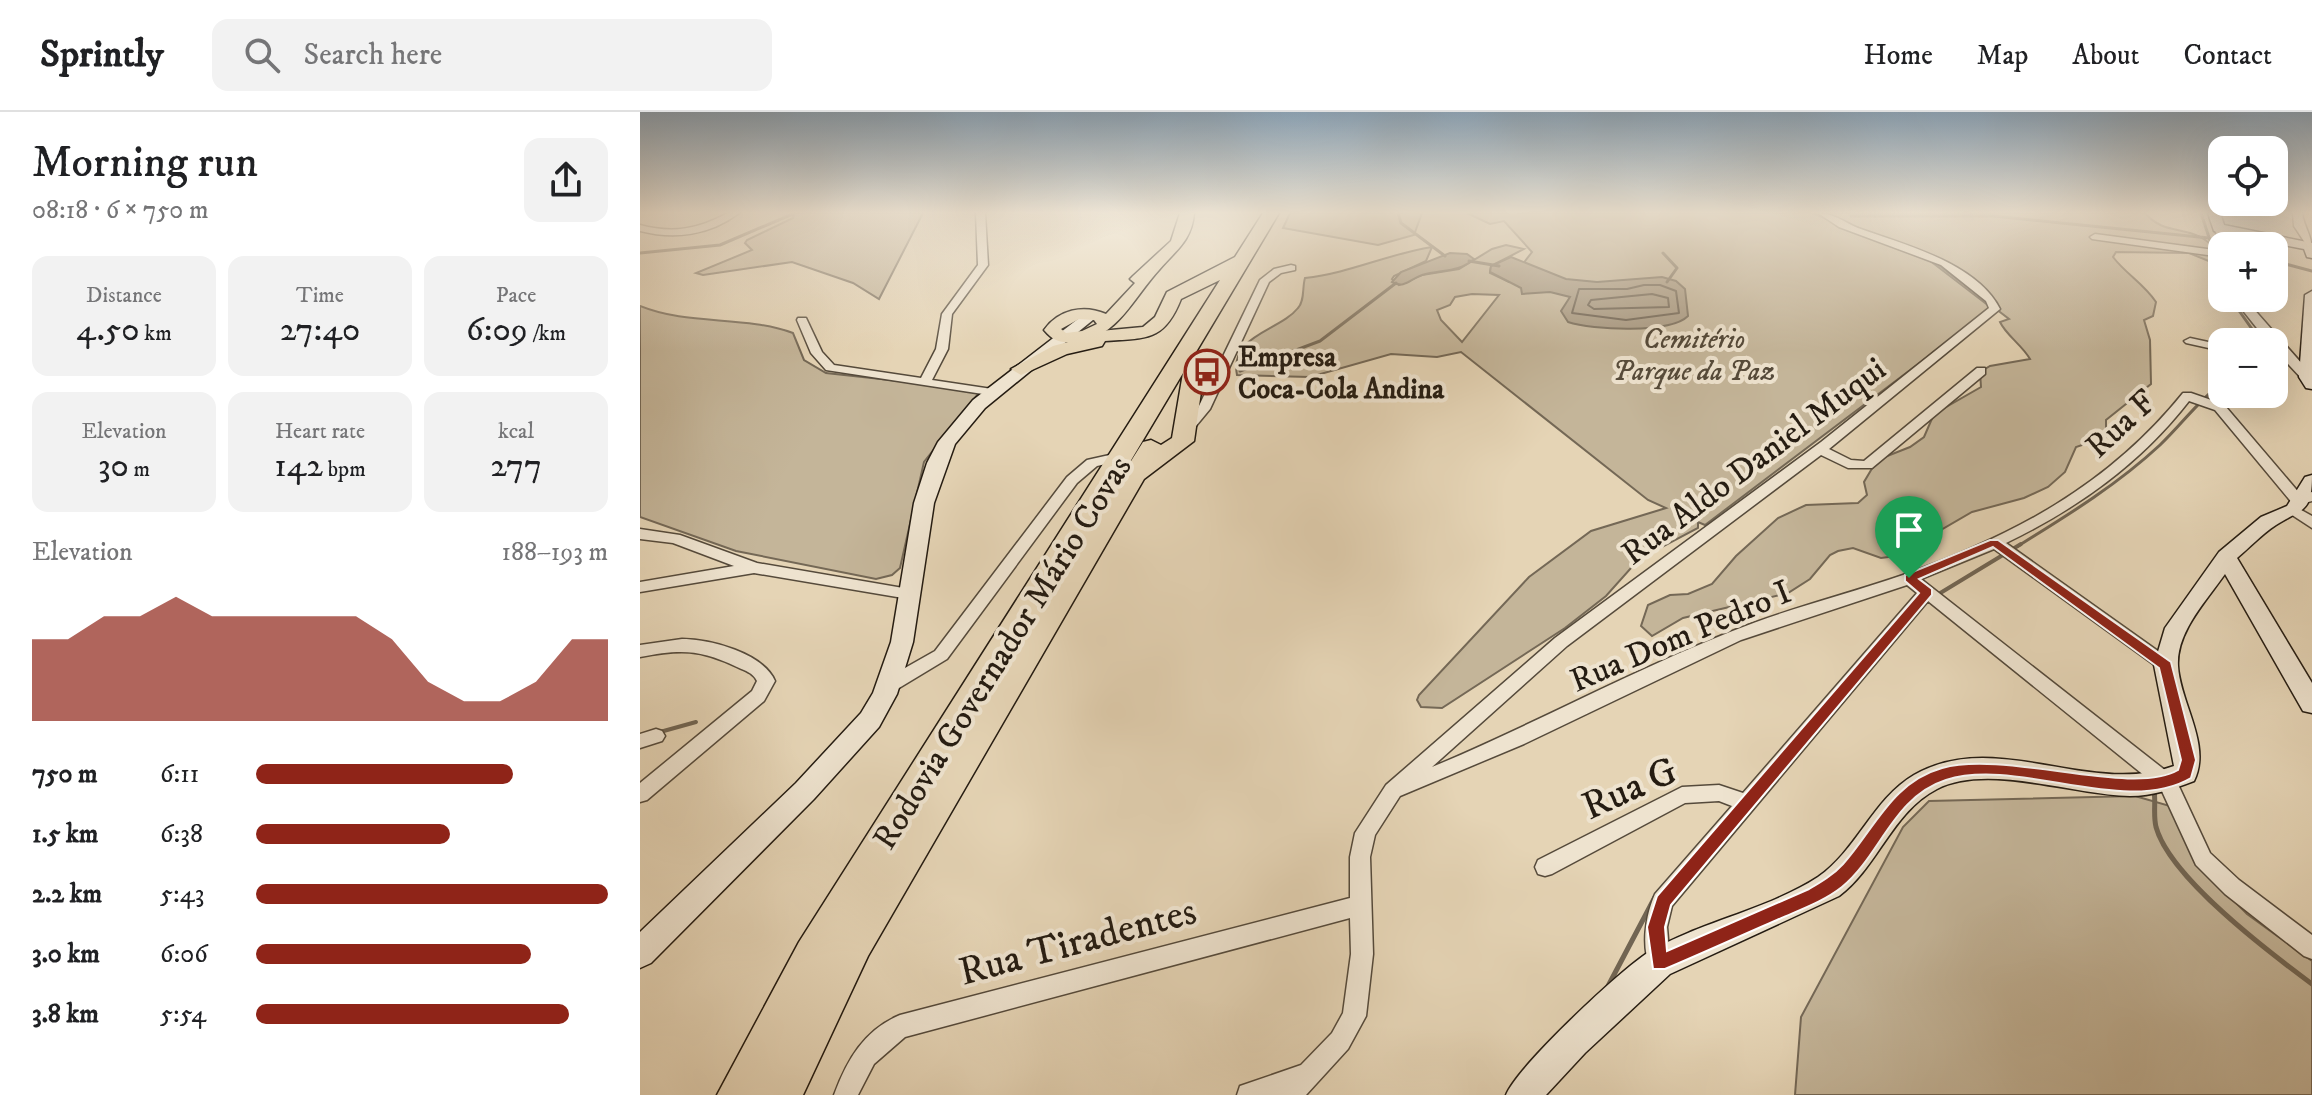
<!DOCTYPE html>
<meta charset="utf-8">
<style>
:root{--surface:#fff;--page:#f2f2f2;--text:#202124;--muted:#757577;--line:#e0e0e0;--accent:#8f2418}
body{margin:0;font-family:"IM FELL DW Pica",serif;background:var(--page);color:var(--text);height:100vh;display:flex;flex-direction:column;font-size:30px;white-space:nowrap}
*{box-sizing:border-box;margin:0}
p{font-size:26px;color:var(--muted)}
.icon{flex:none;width:44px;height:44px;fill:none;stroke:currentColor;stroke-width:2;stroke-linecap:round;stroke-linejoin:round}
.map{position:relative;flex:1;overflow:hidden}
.drawer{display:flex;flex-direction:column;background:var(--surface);width:640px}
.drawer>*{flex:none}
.tools{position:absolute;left:1568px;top:24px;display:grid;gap:16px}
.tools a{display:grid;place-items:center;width:80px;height:80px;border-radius:16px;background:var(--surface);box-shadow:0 8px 32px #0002;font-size:40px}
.pin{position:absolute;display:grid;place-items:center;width:68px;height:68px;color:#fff;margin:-82px -34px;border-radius:50% 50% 50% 0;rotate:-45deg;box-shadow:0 0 8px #0007}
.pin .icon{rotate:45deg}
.round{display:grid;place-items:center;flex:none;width:84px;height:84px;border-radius:16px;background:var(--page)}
.overview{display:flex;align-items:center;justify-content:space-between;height:136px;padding:0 32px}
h1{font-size:44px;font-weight:600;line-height:60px}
.metrics{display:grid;grid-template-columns:repeat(3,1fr);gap:12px;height:136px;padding:8px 32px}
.metrics div{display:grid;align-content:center;border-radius:16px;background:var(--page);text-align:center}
.metrics b{font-size:34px;font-weight:600}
.metrics small{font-size:22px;font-weight:400}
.metrics p{font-size:22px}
.chart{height:224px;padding:16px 32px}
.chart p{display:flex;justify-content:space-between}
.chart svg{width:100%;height:144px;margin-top:8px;fill:var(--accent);opacity:.7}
ul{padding:0 32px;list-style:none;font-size:26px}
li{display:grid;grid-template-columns:128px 96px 1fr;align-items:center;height:60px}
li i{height:20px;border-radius:10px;background:var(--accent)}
header{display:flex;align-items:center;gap:48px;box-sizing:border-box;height:112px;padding:0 40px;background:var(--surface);border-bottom:2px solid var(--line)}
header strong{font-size:38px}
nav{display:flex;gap:44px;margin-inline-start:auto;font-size:28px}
.search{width:560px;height:72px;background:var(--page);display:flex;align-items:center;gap:20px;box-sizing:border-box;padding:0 28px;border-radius:16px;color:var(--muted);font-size:30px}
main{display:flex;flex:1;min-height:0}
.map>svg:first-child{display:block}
</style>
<header>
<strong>Sprintly</strong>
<div class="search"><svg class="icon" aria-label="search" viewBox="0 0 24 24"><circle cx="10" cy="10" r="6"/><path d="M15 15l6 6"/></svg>Search here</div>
<nav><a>Home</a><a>Map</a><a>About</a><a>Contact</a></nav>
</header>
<main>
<section class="drawer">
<div class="overview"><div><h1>Morning run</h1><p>08:18 · 6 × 750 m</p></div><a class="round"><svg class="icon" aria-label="share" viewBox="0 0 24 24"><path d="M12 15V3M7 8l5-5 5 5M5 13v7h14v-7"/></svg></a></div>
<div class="metrics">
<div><p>Distance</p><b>4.50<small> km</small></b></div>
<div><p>Time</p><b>27:40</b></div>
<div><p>Pace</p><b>6:09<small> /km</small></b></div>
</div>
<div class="metrics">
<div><p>Elevation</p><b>30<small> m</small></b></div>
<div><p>Heart rate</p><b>142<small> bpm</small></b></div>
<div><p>kcal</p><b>277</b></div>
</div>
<div class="chart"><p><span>Elevation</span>188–193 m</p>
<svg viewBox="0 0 160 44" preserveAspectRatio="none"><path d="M0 44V19L10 19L20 12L30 12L40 6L50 12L60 12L70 12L80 12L90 12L100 19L110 32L120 38L130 38L140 32L150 19L160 19V44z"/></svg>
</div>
<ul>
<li><b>750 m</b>6:11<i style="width:73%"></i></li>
<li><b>1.5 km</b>6:38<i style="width:55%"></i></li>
<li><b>2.2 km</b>5:43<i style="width:100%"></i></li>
<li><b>3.0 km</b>6:06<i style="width:78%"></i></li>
<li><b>3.8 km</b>5:54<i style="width:89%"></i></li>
</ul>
</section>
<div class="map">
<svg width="1672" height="983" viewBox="0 0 1672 983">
<rect width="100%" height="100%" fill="#e5d4b5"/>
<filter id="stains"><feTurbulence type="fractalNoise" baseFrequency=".0025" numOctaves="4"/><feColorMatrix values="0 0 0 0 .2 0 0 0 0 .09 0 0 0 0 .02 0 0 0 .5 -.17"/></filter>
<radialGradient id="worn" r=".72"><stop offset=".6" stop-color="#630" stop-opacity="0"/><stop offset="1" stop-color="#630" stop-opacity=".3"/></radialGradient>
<g fill="#c4b599" stroke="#746856" stroke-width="2" fill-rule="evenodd">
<path d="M154,101h129l-44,86 -26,-16 -61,-21 -89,13 -7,-2 56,-23 -7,-7 2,-3 46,-22z"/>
<path d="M650,101h132l-8,22 -36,10 -95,-17z"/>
<path d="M827,101h345l117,47 60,46 -2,6 -282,213 -7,-3v6l-59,31 -33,37 -41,32 -123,80 -21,-1 -4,-7 2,-5 110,-118 62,-46 75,-23 -18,-8 -187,-148 -24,5 -46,-3 -81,23 -73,-2c-8,-40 43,-44 61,-67 7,-8 4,-20 7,-30 45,-5 83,-24 127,-31l-6,14 -32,15 -2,3 7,6 23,-10 37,-6 33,-20 14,-4 18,4 -33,17 -1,7 19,9 23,-30 -28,-31 -14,3zM832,182l27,1 -37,47 -21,-22 -4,-10 13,-5 5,-8z"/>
<path d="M1185,101h320c24,28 49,5 77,44l-1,9 -32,-13 -73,-1 -3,5c13,17 31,27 43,45l-3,14 -9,4 6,20 1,44 -45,36v17l-30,10 -11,25 -17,15 -24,11 -52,14 -76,44 -15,2 -28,-10 -15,3 -8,4 -20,24 -22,14 -105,25 -31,18 -11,-10 7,-21 22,-10 18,-1 24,-10 24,-28 42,-38 28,-13 52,-2 9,-8 -3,-13 13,-22 33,-13 14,-10 10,-23 47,-27 -1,-15 10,-6 40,-7c-8,-14 -24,-24 -30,-37l9,-3 -77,-59z"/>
<path d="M0,194c49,20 103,9 153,27l11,27 22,13 155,17 -57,72 -24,106 -8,7 -16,4 -140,-28 -96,-34z"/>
<path d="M1495,684l35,10 42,73 35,35 65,47v134h-517l6,-78 102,-190 26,-26z"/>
</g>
<g fill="#a4957e" stroke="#716553" stroke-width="2">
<path d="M810,141l17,1 7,5c-16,14 -33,10 -52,16 -12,4 -17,14 -30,7l9,-10z"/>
<path d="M871,145l55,22 31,3 65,-5 14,4 9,8 3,27c-18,18 -96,14 -120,6l-7,-11 9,-14 -20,-5 -28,2 -1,-6 -31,-16 1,-6z"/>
</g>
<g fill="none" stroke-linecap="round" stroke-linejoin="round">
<g stroke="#645848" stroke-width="2">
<path d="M1004,173h16l16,6 3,22 -53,7 -54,-7 7,-24h48z"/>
<path d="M1012,182l16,4 1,9 -75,2 -6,-4 3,-5z"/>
</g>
<g stroke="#716553" stroke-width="3">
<path d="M758,101l3,10 44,33"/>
<path d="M1561,101l21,64"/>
<path d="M1211,104h142l216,22"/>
<path d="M1570,133l12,3"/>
<path d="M0,141l80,-8 75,-32"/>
<path d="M1023,141l14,15 -10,14"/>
<path d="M829,149l30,5"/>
<path d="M1634,149l38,10"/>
<path d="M1590,186l22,31 2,13"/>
<path d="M600,259l80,-30 76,-58"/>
<path d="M1378,434c50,-31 99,-61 142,-101 22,-21 38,-44 62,-62"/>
</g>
<g stroke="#716553" stroke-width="4">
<path d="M1297,483l84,-51"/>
<path d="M20,620l36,-10"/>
</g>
<g stroke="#716553" stroke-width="5">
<path d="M1514,678c2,12 -1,25 2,37 14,51 114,126 156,157"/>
<path d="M967,876l48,-91"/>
</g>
<g stroke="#554a3b" stroke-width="3">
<g id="street">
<path d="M88,101h11c-29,22 -64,27 -99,18v-6c33,9 58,4 88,-12z"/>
<path d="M336,101h9l3,52 -36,49 -4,35 -16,31 60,9 6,4 -2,3 -170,-26 -15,-17 -14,-33 1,-2h8l16,34 12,13 87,13 15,-29 6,-35 36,-49z"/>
<path d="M1178,101c15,0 26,9 40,15 45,16 119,35 142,81l-171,140 22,11 13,1 113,-93h8v6l-113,94h-24l-27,-13 -254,191 -135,121c101,-42 197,-95 298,-135 56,-23 115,-37 173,-57 110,-39 205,-89 280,-182h8l26,9 8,-8h13l-12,13 75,88 11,-3v9l-14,4 -5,-1 -78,-94 -26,-9c-49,63 -111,107 -183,142l166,118 3,4 -3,4h-12l-166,-120 -73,30 254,199 35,75 29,27 73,55v24l-8,-3 -79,-62 -29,-29 -35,-76 -233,-188 -256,305 -5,21 3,36 -3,8 -8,3 -8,-3c-10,-24 -6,-54 4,-77l77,-88 -13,-5 -34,2 -133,71 -7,2 -7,-2 -3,-7 3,-7 144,-73 37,-2 24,8 174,-200 -10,-8 -166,55 -217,104 -124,52 -25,39 -5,22 3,97 -7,62 -18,33 -42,46h-69l3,-9 61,-21 31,-32 11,-20 8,-59 -1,-36 -445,119 -31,27 -16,31h-24c13,-35 30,-65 66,-80l450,-117v-41l5,-24 31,-48 169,-147 266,-196 168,-134 -3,-7 -45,-36 -102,-38z"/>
<path d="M1653,101h9c2,14 10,23 10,37l-3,-1 -15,-23z"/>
<path d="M1579,113l5,3 5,18h-7v2l-8,-20z"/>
<path d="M1455,122l127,17v6l-130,-18 -2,-2z"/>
<path d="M651,153l4,1v4l-14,3 -12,9 -59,127 -19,23h-10v-6l17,-18 62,-128 14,-11z"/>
<path d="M1593,186h11l67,76v6h-8l-29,-31v-7h-6z"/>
<path d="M1550,226l32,7v6l-36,-8 -2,-2z"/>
<path d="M483,340l7,4 -2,3 -31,7 -20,17 -130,176 -53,32h-12l-3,-5 3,-5 53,-30 132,-174 20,-17z"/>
<path d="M1654,394l18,10v12l-23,-15 -2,-3z"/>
<path d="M0,417l40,6 77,28 152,26 8,5 -8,5 -155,-26 -114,19v-10l94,-16 -61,-23 -33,-4z"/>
<path d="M42,527c28,0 81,14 93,42l-11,20 -117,99 -7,2v-19l112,-92 5,-10c-4,-8 -11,-10 -20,-14 -37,-18 -57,-18 -97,-10v-12z"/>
<path d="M16,617l6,2 3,5 -3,5 -22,7v-14z"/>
</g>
</g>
<g stroke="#251c12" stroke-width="3">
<g id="secondary">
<path d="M1568,101h12l4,12 88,18v15l-5,-1 -3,-8 -90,-18z"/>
<path d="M1672,179v98l-6,-1 -7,-11 6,-82z"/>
<path d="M447,200l12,3 -114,93 -30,36 -21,59 -21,139 -16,52 -18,33 -65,72 -163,164 -11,5v-36l156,-149 65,-70 12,-20 18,-51 23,-139 13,-40 11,-21 35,-42z"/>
<path d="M1672,363c0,38 -9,33 -36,50 -14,9 -27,23 -39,33l75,125v30l-9,-2 -78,-137c-18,26 -49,58 -47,92 2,37 34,79 16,115 -21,8 -41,15 -64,15 -56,-1 -143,-33 -193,-7 -45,23 -59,78 -98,107l-169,78 -85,79 -39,42h-40c11,-28 115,-126 143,-143 53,-31 118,-42 169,-75 39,-27 55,-78 96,-102 82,-47 176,22 260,-9l-20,-101 11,-37 54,-76 42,-35 26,-11 18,-29z"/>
</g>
</g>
<g stroke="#251c12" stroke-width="3">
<path id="primary" d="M540,101h14c-2,28 -19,38 -35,57 -25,27 -42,68 -82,72 -16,1 -23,0 -33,-12 14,-20 39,-26 62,-16l29,-31 -5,-4 3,-3 38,-35zM439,207l15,1 3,4 -15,7 -16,2 -5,-4z"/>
</g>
<g stroke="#251c12" stroke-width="3">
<path id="highway" d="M623,101h16l-92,154h14l3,4 -10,70 -50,38 -276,477 -65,139h-86l82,-153 421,-662 -39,19c-17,43 -35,39 -76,42l-3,5 -35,8 -46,21 -10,-6 42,-23 15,-4 -3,-4 3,-4 75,-7 12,-10 12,-25 68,-35zM543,261l-11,65 -11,7 -10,-5 -8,2 -22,35z"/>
</g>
<use href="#street" fill="#eee3cf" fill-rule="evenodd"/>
<use href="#secondary" fill="#eee3cf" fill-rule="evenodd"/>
<use href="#primary" fill="#e5d4b5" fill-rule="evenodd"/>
<use href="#highway" fill="#e5d4b5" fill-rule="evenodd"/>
</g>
<linearGradient id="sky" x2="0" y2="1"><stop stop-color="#8da8be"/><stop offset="0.42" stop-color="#f3ecde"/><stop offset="1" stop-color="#f3ecde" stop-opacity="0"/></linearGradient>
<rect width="1672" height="239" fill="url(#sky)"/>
<path fill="#8f2418" stroke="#fff" stroke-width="2" fill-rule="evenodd" d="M1350,428h8l173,122 25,98 -5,18c-66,39 -173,-21 -245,2 -53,17 -65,75 -104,107 -19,15 -43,23 -65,33 -37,16 -74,33 -112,49h-12l-6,-42 10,-31 262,-303 -14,-12v-6zM1353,435l166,121 22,92 -3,10c-46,27 -172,-20 -236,-2 -50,14 -67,60 -99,96 -10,11 -22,18 -34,25l-142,62 -2,-24 6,-22 261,-310v-6l-13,-10z"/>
<defs>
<g id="bus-ring" transform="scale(2.3)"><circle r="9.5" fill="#eee3cf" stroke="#8f2418" stroke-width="1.5"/><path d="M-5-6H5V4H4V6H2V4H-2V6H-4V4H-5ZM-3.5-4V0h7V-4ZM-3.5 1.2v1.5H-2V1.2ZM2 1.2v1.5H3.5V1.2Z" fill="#8f2418"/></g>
</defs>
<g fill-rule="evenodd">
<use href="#bus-ring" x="567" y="260"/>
</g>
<g text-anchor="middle" stroke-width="8" stroke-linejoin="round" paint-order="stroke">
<g font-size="28" font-style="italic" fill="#554a3a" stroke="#eee3cf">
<text x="1054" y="236">Cemitério<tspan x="1054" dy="32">Parque da Paz</tspan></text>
</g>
<g font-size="28" font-weight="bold" fill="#251c12" stroke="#eee3cf" text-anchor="start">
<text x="598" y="254">Empresa<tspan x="598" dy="32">Coca-Cola Andina</tspan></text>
</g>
<g font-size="34" fill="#251c12" stroke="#eee3cf">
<text transform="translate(1480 311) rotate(-43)" y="12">Rua F</text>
<text transform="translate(1113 348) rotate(-37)" y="12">Rua Aldo Daniel Muqui</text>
<text transform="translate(1040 523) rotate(-23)" y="12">Rua Dom Pedro I</text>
<text transform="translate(361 540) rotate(-58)" y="12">Rodovia Governador Mário Covas</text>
</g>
<g font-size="40" fill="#251c12" stroke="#eee3cf">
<text transform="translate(989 675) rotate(-24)" y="14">Rua G</text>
<text transform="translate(437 828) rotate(-15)" y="14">Rua Tiradentes</text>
</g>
</g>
<rect width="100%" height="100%" filter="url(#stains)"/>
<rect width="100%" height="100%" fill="url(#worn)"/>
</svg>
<div class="tools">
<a><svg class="icon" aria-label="locate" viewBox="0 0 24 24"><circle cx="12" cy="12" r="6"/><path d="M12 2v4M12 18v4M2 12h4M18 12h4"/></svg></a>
<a>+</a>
<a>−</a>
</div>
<div class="pin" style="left:1269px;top:466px;background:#1e9e55"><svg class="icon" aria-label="arrive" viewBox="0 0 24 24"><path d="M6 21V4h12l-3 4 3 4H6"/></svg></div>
</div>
</main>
